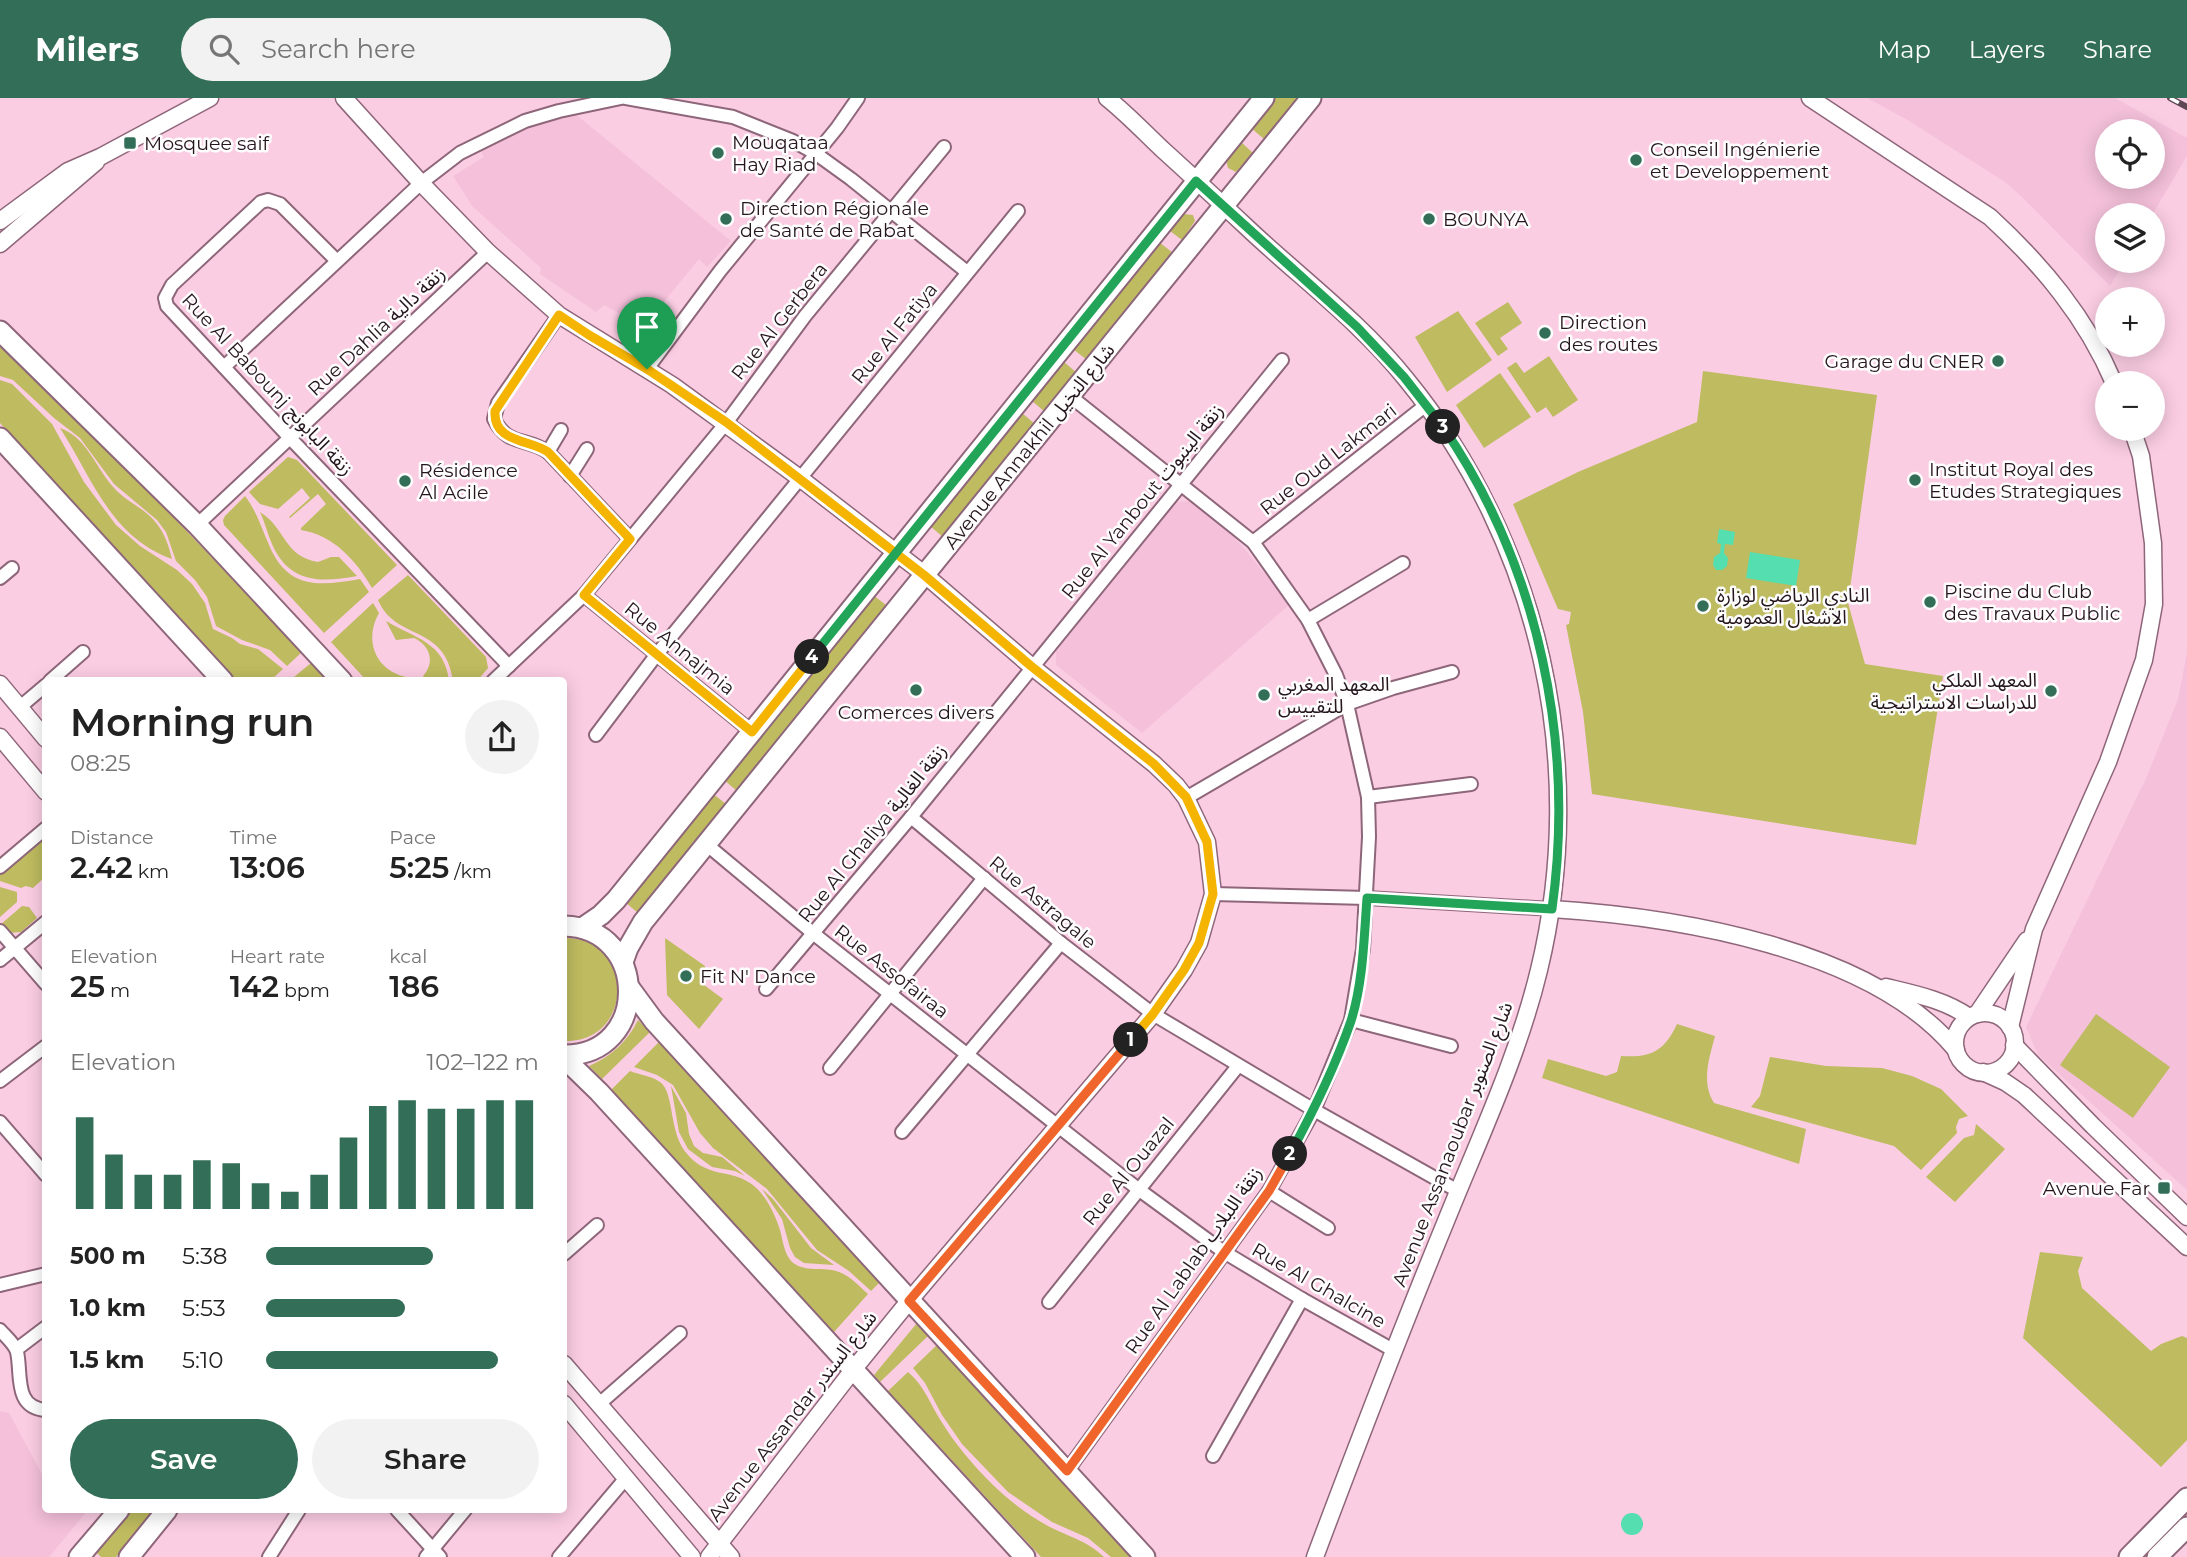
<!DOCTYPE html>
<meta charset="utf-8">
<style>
:root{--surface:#fff;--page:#f2f2f2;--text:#222;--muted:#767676;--accent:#336e58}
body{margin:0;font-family:Montserrat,"Noto Sans Arabic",sans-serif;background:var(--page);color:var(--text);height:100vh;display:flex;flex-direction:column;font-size:26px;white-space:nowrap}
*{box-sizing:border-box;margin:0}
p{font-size:23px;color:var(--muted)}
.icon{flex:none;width:38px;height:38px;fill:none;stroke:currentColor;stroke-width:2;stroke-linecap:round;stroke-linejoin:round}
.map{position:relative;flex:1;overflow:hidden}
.side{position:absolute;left:42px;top:579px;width:525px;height:836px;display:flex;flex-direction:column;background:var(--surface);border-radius:7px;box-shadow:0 4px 18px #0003}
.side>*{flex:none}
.tools{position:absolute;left:2095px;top:21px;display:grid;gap:14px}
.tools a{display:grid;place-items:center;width:70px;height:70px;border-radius:50%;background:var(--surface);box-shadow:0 4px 18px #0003;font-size:35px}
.pin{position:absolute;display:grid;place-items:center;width:60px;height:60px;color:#fff;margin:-72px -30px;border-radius:50% 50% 50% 0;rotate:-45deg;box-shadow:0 0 7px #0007}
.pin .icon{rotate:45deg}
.km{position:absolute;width:35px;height:35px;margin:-18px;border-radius:50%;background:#222;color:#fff;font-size:19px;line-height:35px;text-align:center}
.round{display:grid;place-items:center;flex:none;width:74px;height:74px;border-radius:37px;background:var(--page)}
.head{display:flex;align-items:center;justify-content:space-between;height:119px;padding:0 28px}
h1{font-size:38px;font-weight:600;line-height:52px}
.figures{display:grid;grid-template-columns:repeat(3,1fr);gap:10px;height:119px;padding:7px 28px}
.figures div{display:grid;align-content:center}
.figures b{font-size:30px;font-weight:600}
.figures small{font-size:19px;font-weight:400}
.figures p{font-size:19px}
.chart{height:196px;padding:14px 28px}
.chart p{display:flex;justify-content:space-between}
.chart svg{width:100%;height:126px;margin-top:7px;stroke:var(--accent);stroke-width:6}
.button{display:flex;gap:14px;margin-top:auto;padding:14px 28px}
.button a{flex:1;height:80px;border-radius:42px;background:var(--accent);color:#fff;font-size:28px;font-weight:600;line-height:80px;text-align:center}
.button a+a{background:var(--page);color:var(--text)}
ul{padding:0 28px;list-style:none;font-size:23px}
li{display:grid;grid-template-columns:112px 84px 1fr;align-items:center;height:52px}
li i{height:18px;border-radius:9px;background:var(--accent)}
header{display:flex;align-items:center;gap:42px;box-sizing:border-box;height:98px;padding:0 35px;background:var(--accent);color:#fff}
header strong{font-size:33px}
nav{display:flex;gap:38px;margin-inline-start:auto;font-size:24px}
.search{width:490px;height:63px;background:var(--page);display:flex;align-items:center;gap:18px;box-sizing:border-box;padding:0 24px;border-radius:38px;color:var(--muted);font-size:26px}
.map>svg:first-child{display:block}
</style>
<header>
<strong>Milers</strong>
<div class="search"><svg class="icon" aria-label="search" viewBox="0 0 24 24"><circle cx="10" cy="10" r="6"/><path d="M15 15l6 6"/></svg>Search here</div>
<nav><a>Map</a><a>Layers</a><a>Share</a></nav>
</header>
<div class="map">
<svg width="2187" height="1459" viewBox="0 0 2187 1459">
<rect width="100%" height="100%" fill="#fbcde3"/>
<g fill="#f4c0da" fill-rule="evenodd">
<path d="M1867,0h248l72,40v18l-35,59h-45v46h18l-15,25 -88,-89 -17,-15 -99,-63zM2107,33h45v46h-45z"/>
<path d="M574,15l157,128 -24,26 -8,-8 -41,50 8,7 -9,11 -10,1 -43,-23 -8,7 -56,-38 1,-6 -69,-62 -19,-30 31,-19 -3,-6 46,-23z"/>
<path d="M1194,403l32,26 64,77 -148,129 -86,-68v-16l118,-147z"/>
<path d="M2187,555v537l-149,-135 -12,-28 121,-251 31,-77z"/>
<path d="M0,1313l9,2 36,67 1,30h42l-39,47h-49z"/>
</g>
<g fill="#bebb60">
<path d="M1275,0h23l-34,41 -13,-11z"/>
<path d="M1241,44l12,11 -17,19 -8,-4 -2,-8z"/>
<path d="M1184,116l9,1 2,6 -13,19 -12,-9z"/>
<path d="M1159,144l14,11 -86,107 -14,-11z"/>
<path d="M1508,204l14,21 -22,15 8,11 -10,7 -23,-33z"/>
<path d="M1458,213l34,49 -45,32 -32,-55z"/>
<path d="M0,247c104,99 204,202 301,308l-14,13 -17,-16 -28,-10 -26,-14 -9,-29 -12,-17 -19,-19 -10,-29 -9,-12 -43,-36 -34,-46 -26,-20 -41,-38 -13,-4z"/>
<path d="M1549,258l29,44 -25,17 -7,-10 -9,6 -30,-45 9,-6 8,11z"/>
<path d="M1064,264l13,11 -32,39 -13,-11z"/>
<path d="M1703,273l174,24 -29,208 17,61 78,12 -27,169 -324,-51 -9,-82 -17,-87 3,-1 2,-12 -13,-3 -45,-105 65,-32 119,-50z"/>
<path d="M1500,275l31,44 -47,31 -28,-43z"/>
<path d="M0,282l12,4 40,40 32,58 32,43 24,21 37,24 15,14 13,19 8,26 19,9 8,6 18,5 25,20 -13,12h-33l-237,-258z"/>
<path d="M1022,315l13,11 -92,113 -13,-11z"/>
<path d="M60,330c27,9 36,41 55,61 12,13 31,20 42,35 8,10 12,23 15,35 -62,-22 -80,-82 -112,-131z"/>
<path d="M288,359l9,3 100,105 -25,23c-16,-28 -39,-53 -71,-58v-2l25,-24 -8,-10 -28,24 -1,-1 21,-19 -8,-10 -24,21 -18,-5 -11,-12z"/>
<path d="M245,398c12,16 16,31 24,49 19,45 50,41 91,34l9,13 -45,41 -100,-108 -1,-5 2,-4z"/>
<path d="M260,414c26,16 23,44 58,50l13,-5h8l18,19c-37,7 -68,7 -85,-32 -5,-11 -7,-22 -12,-32z"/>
<path d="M408,477l78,82 2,11 -11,13h-24c-8,-58 -57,-39 -75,-81z"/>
<path d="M873,497l13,10 -149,186 -13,-11z"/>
<path d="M373,505l6,10c-18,32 2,65 38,65l2,3h-52l-36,-39z"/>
<path d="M386,523c28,17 59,21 63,60h-22l-4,-5c12,-13 8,-30 -9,-38l-18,2z"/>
<path d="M311,565l16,18h-31l-2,-4z"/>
<path d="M712,695l14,11 -88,109 -13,-11z"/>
<path d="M45,737v42l-12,11 -7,-2 -5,2 -21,-7v-8z"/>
<path d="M0,789l17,5v10l-17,15z"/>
<path d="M22,808l7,1 8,11 -16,14 -12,1 -9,-8z"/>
<path d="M564,840c72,-1 71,105 0,103z"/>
<path d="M665,840l40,28 -1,19 19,14 -24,30 -32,-34z"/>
<path d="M2096,916l74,53 -37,51 -73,-53z"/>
<path d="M638,922l12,12 -48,47 -13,-13c23,-10 38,-24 49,-46z"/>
<path d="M1677,926l38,12c-6,23 -14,46 -1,67l92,26 -7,35 -257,-86 6,-19 58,17 11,-4 4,-16c29,2 43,-4 56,-32z"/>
<path d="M659,944l220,241 -8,8 -22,-20 -32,-21 -50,-61 -54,-41 -13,-15 -27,-48 -16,-10 -23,-8z"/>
<path d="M1770,959l56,9 56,2 30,8 29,13 27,27 -9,3 -3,8 1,6 -36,37 -27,-24 -143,-39 9,-11z"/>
<path d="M630,973c10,4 22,5 30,11 15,10 8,52 28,73 20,23 42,14 62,28 14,9 24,29 29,44 4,11 4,26 13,35 12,11 32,4 47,10 11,4 20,14 29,22l-34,38 -223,-242z"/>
<path d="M671,988l15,27 3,21 5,12 9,7 19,4 23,19 -10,-5 -23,-4 -24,-18 -9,-17z"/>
<path d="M1976,1026l29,25 -50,53 -29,-25 38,-39 10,-3z"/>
<path d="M762,1091l11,10 38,49 23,17 -30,-2 -9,-6 -5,-9 -8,-29z"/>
<path d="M2040,1154l43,5 -5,14 4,17 69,63 10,-7 21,-8 5,2v102l-26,27 -138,-129z"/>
<path d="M917,1225l11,13 -48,46 -6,-7z"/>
<path d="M937,1247l194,212h-20l-23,-19 -36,-16 -44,-30 -46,-48 -20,-29 -17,-32 -12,-15z"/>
<path d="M908,1274c16,13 22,32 33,49 14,23 32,44 51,63 16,16 36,31 56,42 21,11 38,14 56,31h-63l-153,-166z"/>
<path d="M130,1412h24l-38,47h-15l-5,-5z"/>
</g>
<g fill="#55deaf">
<path d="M1719,431l16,3 -2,13 -8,-1 -1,9 4,5 -1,8 -5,4h-6l-3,-5 1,-8 6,-4 1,-9 -4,-1z"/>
<path d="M1750,454l50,8 -4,26 -50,-8z"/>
<circle cx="1632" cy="1426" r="11"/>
</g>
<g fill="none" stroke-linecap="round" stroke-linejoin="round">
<g stroke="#8e667a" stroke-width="16">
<g id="minor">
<path d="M626,0l107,19 60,24 22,12 36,26 116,93"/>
<path d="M337,163l-57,-57 -12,-4 -7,2 -89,83 -7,13 2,8 123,132 219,228"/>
<path d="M559,217l-61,88 -4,16c14,28 33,18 54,33l82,87"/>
<path d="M224,269l197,-184 39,-30 65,-32 34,-10 62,-13"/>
<path d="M647,271l73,-98 117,-143 21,-30"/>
<path d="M548,354l13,-22"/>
<path d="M570,378l17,-27"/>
<path d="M197,427l291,-273"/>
<path d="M1253,444l173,-137"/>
<path d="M0,480l12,-10"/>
<path d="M584,497l168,137"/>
<path d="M1308,522l95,-57"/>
<path d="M50,583l33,-29"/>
<path d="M493,583l91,-86 142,-172 79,-107 139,-169"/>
<path d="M20,609l26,-22"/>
<path d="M596,637l61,-81 361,-443"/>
<path d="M1368,699l103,-13"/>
<path d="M1186,700l161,-94 46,-16 59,-16"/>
<path d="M911,719l150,126 92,71 161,96 144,81"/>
<path d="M706,746l108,90 324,255 86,63 78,47 91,51"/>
<path d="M0,769l46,-39"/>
<path d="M1213,796l154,4 185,11"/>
<path d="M0,833l46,53"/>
<path d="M0,862l46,-38"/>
<path d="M766,891l145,-172 371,-457"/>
<path d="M1351,922l100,26"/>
<path d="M830,970l154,-190"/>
<path d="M0,983l46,-35"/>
<path d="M0,1024l46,53"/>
<path d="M902,1034l159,-189"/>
<path d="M1269,1093l59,37"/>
<path d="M564,1156l33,-29"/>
<path d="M0,1187l46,-11"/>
<path d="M1049,1204l189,-236"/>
<path d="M0,1232c5,6 15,14 17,22 5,21 -4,56 29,58"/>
<path d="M17,1251l29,-22"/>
<path d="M598,1307l82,-72"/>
<path d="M1213,1358l89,-157"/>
<path d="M1067,1373l202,-280 45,-81 37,-90 12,-71 6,-112 -1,-40 -21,-93 -11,-29 -28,-55 -55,-78 -183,-146"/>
<path d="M397,1412l43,47"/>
<path d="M269,1459l30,-47"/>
<path d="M426,1459l39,-47"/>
<path d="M559,1459l67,-79"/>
</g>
</g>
<g stroke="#8e667a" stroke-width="19">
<g id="tertiary">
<path d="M344,0l77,85 67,69 71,63 113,70 129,94 123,95 107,92 123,98 22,21 10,13 21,44 6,52 -14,49 -15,27 -31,44 -244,287 -56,69 -144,187"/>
<path d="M1107,0c19,15 37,34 55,51 31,28 62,57 92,85 52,48 108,90 152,145 134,164 183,385 133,591 -21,87 -60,169 -93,251 -46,112 -89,224 -131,336"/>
<path d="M1810,0l180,119c52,48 96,100 124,166"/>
<path d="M0,123l68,-50 32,-14 110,-59"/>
<path d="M0,146l96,-82"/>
<path d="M0,586l46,55"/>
<path d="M0,639l46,55"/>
<path d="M1552,811c125,8 320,39 404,141"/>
<path d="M1886,889c29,7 59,13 83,30"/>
<circle cx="1985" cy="945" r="30"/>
<path d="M1977,916l50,-74"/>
<path d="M2010,929l24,-98 74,-167 36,-102 10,-56 -1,-61 -12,-87 -9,-27"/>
<path d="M2014,947l79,81 94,91"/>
<path d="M1983,974l22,10 19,13 163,152"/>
<path d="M564,1266l167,193"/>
<path d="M564,1306l128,153"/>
</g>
</g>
<g stroke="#8e667a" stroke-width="23">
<g id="primary">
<path d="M0,233l197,194 145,156"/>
<path d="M0,340l223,243"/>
<path d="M564,828c86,2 86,130 0,129"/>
<path d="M582,830l19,-13 15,-15 648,-802"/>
<path d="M623,864l5,-14 15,-26 668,-824"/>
<path d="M629,889l25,34 491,536"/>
<path d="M564,960l35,34 426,465"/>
<path d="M79,1459l40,-47"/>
<path d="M129,1459l38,-47"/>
<path d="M2129,1459l58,-59"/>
<path d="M2157,1459l30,-30"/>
</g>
</g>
<use href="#minor" stroke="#fff" stroke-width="12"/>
<use href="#tertiary" stroke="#fff" stroke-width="16"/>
<use href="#primary" stroke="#fff" stroke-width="19"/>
<g stroke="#5e4652" stroke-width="6">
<path id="rail" d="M2170,0l17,9"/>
</g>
<use href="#rail" stroke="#fdfdfd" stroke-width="3.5" stroke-dasharray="10" stroke-linecap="butt"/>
</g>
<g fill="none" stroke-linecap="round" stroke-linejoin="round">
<g stroke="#fff" stroke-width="14">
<path id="split-1" d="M647,271l79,53 198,153 107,91 123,98 32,33 21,45 6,52 -14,49 -15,27 -31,44 -22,26"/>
</g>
<g stroke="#fff" stroke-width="14">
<path id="split-2" d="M1131,942l-222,261 158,170 202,-280 21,-37"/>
</g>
<g stroke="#fff" stroke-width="14">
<path id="split-3" d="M1290,1056c23,-42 45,-87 61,-133 12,-38 13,-83 16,-123l185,11c23,-166 -13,-342 -109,-482"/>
</g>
<g stroke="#fff" stroke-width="14">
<path id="split-4" d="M812,559l384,-476 161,146 47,50 39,50"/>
</g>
<g stroke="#fff" stroke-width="14">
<path id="split-5" d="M647,271l-58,-34 -30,-20 -64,96c-2,32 35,28 53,41l82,87 -46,56 168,137 60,-75"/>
</g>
<use href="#split-1" stroke="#f5b400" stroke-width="9"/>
<use href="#split-2" stroke="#f0652b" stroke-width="9"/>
<use href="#split-3" stroke="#22a559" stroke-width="9"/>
<use href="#split-4" stroke="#22a559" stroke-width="9"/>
<use href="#split-5" stroke="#f5b400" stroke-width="9"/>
</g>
<g fill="#336e58" stroke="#fdfdfd" stroke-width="2.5">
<rect x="123" y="38" width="14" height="14" rx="3.5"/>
<circle cx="718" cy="55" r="7"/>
<circle cx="1636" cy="62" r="7"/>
<circle cx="726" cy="121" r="7"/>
<circle cx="1429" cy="121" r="7"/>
<circle cx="1545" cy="235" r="7"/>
<circle cx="1998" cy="263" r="7"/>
<circle cx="1915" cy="382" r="7"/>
<circle cx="405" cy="383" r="7"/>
<circle cx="1930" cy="504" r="7"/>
<circle cx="1703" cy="508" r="7"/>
<circle cx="916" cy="592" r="7"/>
<circle cx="2051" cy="593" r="7"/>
<circle cx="1264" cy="597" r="7"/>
<circle cx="686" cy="878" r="7"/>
<rect x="2157" y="1083" width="14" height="14" rx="3.5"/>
</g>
<g text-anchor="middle" stroke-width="5" stroke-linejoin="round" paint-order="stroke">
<g font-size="19" fill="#25151d" stroke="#fdfdfd" text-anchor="start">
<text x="732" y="51">Mouqataa<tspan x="732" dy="22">Hay Riad</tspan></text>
<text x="144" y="52">Mosquee saif</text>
<text x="1650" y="58">Conseil Ingénierie<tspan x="1650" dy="22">et Developpement</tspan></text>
<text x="740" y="117">Direction Régionale<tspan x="740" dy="22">de Santé de Rabat</tspan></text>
<text x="1443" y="128">BOUNYA</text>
<text x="1559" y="231">Direction<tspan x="1559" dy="22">des routes</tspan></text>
<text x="1984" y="270" text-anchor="end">Garage du CNER</text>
<text x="1929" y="378">Institut Royal des<tspan x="1929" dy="22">Etudes Strategiques</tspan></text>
<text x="419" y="379">Résidence<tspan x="419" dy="22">Al Acile</tspan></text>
<text x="1944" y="500">Piscine du Club<tspan x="1944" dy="22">des Travaux Public</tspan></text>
<text x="1717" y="504">النادي الرياضي لوزارة<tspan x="1717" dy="22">الاشغال العمومية</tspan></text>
<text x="2037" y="589" text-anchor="end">المعهد الملكي<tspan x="2037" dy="22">للدراسات الاستراتيجية</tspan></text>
<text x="1278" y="593">المعهد المغربي<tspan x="1278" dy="22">للتقييس</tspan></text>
<text x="916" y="621" text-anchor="middle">Comerces divers</text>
<text x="700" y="885">Fit N' Dance</text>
<text x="2150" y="1097" text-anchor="end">Avenue Far</text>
</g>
<g font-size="19" fill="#25151d" stroke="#fdfdfd">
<text transform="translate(779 223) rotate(-52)" y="7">Rue Al Gerbera</text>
<text transform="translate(376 233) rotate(-43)" y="7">Rue Dahlia زنقة دالية</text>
<text transform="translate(894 235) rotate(-51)" y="7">Rue Al Fatiya</text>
<text transform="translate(268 286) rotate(47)" y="7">Rue Al Babounj زنقة البابونج</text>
<text transform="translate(1029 348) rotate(-51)" y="7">Avenue Annakhil شارع النخيل</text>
<text transform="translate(1328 361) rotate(-38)" y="7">Rue Oud Lakmari</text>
<text transform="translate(1142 403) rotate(-51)" y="7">Rue Al Yanbout زنقة الينبوت</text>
<text transform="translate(680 550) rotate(39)" y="7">Rue Annajmia</text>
<text transform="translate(872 735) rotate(-51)" y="7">Rue Al Ghaliya زنقة الغالية</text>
<text transform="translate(1043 804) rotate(40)" y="7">Rue Astragale</text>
<text transform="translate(892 873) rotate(38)" y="7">Rue Assofairaa</text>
<text transform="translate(1452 1046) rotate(-69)" y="7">Avenue Assanaoubar شارع الصنوبر</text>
<text transform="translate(1128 1073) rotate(-51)" y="7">Rue Al Ouazal</text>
<text transform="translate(1193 1162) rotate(-55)" y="7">Rue Al Lablab زنقة اللبلاب</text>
<text transform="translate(1319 1187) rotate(30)" y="7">Rue Al Ghalcine</text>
<text transform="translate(792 1318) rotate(-52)" y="7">Avenue Assandar شارع السندر</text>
</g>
</g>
</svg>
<div class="tools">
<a><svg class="icon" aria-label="locate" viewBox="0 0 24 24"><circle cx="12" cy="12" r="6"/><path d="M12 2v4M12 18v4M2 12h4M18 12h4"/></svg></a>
<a><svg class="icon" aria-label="layers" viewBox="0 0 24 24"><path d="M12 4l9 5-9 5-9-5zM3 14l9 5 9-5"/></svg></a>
<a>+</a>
<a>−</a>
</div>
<div class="pin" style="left:647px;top:271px;background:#1e9e55"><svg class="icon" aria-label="arrive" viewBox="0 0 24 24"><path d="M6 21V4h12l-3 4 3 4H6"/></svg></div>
<b class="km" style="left:1131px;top:942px">1</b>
<b class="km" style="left:1290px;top:1056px">2</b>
<b class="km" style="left:1443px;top:329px">3</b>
<b class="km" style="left:812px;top:559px">4</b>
<section class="side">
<div class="head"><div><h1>Morning run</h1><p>08:25</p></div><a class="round"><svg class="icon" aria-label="share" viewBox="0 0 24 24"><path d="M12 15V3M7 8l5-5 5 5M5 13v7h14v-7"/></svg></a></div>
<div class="figures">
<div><p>Distance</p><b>2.42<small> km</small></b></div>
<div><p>Time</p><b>13:06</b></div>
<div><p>Pace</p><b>5:25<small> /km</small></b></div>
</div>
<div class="figures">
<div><p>Elevation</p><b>25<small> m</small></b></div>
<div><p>Heart rate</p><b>142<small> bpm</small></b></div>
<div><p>kcal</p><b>186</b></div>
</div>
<div class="chart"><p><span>Elevation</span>102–122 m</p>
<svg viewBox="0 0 160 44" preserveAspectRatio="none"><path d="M5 44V12M15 44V25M25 44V32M35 44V32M45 44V27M55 44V28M65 44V35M75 44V38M85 44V32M95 44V19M105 44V8M115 44V6M125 44V9M135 44V9M145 44V6M155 44V6"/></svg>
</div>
<ul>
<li><b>500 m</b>5:38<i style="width:61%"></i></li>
<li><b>1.0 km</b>5:53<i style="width:51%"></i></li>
<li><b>1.5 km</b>5:10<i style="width:85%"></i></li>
</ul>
<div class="button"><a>Save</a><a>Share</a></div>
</section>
</div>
